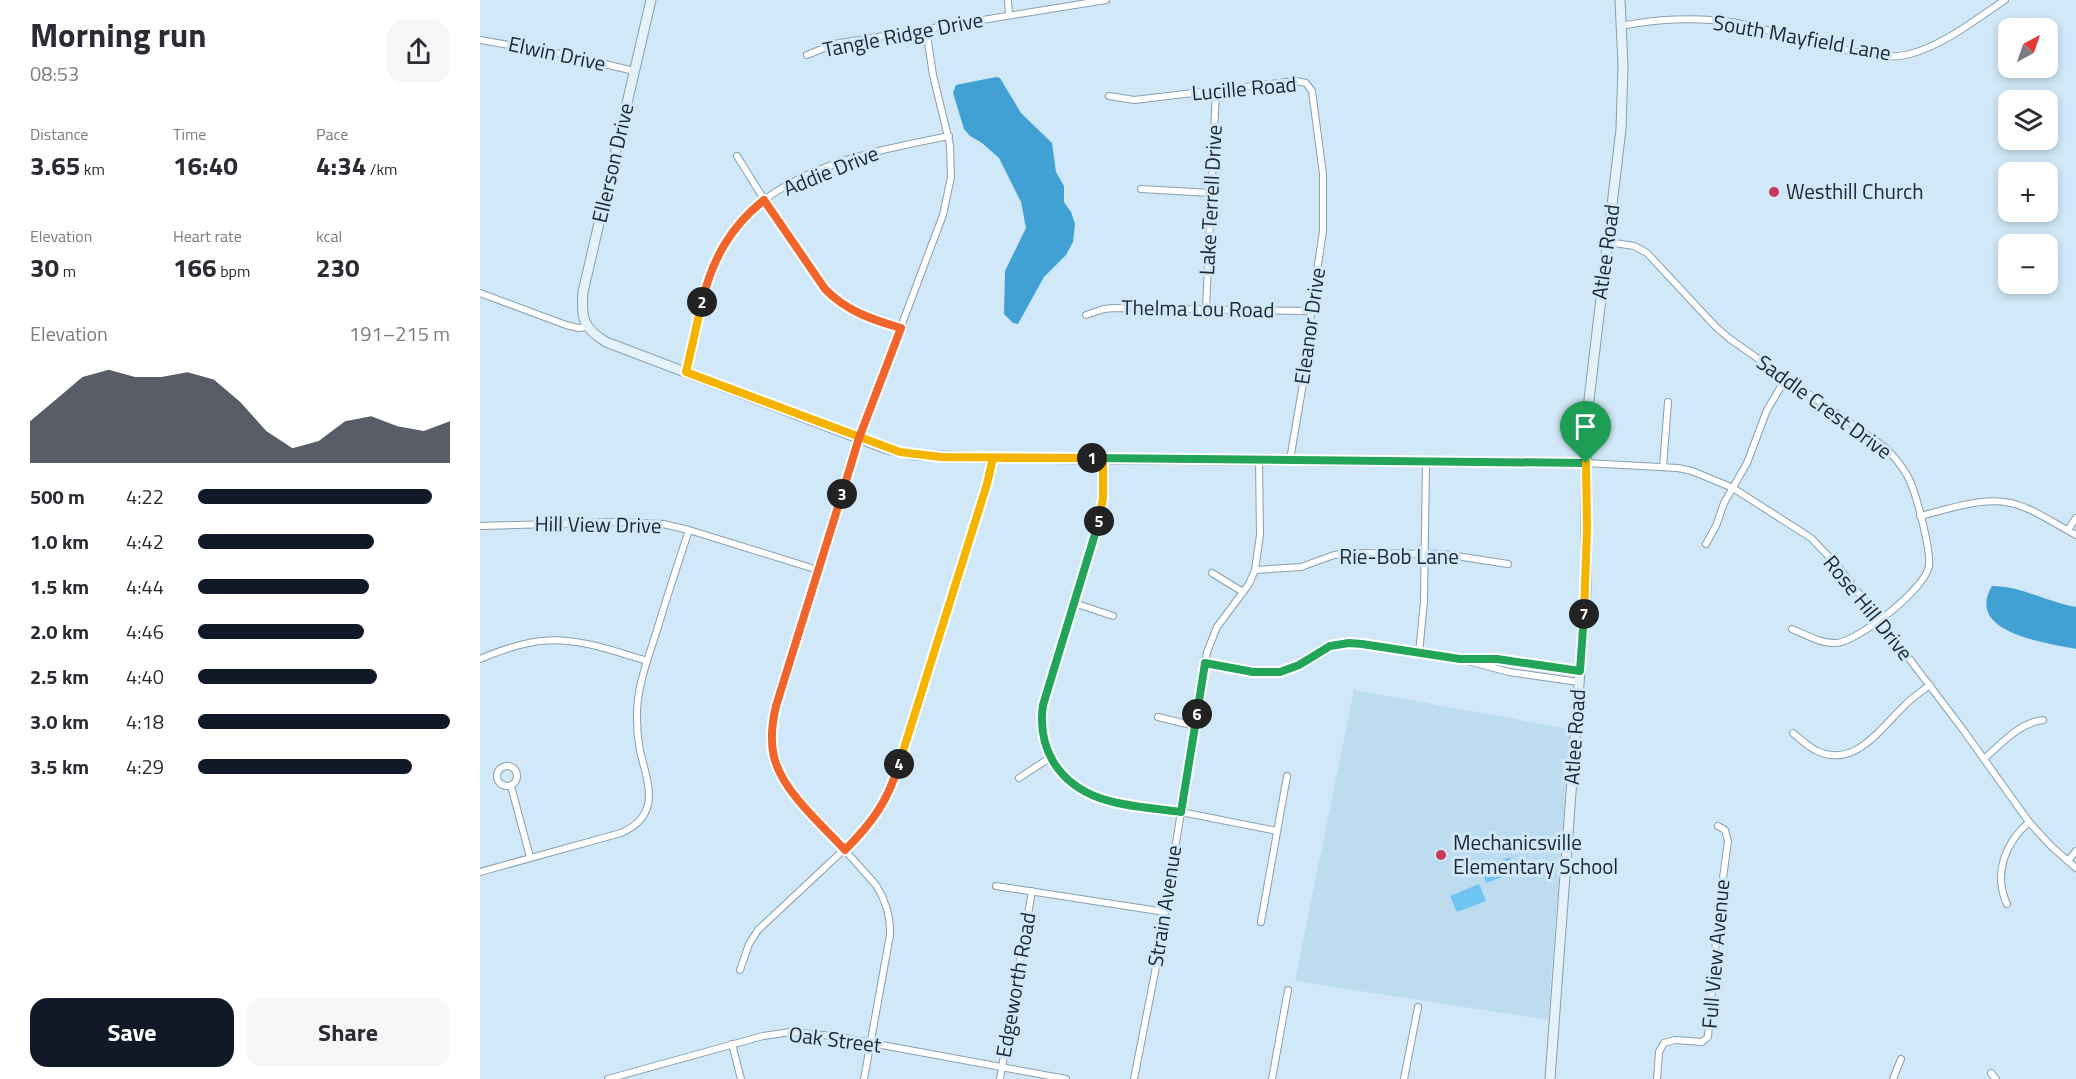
<!DOCTYPE html>
<meta charset="utf-8">
<style>
:root{--surface:#fff;--page:#f7f7f7;--text:#2b2b33;--muted:#7c7c81;--accent:#111827}
body{margin:0;font-family:"Titillium Web",sans-serif;background:var(--page);color:var(--text);height:100vh;display:flex;flex-direction:column;font-size:22px;white-space:nowrap}
*{box-sizing:border-box;margin:0}
p{font-size:20px;color:var(--muted)}
.icon{flex:none;width:33px;height:33px;fill:none;stroke:currentColor;stroke-width:2;stroke-linecap:round;stroke-linejoin:round}
.map{position:relative;flex:1;overflow:hidden}
.sheet{display:flex;flex-direction:column;background:var(--surface);width:480px}
.sheet>*{flex:none}
.needle{width:39px;rotate:40deg}
.tools{position:absolute;left:1518px;top:18px;display:grid;gap:12px}
.tools a{display:grid;place-items:center;width:60px;height:60px;border-radius:12px;background:var(--surface);box-shadow:0 3px 9px #0003;font-size:30px}
.pin{position:absolute;display:grid;place-items:center;width:51px;height:51px;color:#fff;margin:-62px -26px;border-radius:50% 50% 50% 0;rotate:-45deg;box-shadow:0 0 6px #0007}
.pin .icon{rotate:45deg}
.km{position:absolute;width:30px;height:30px;margin:-15px;border-radius:50%;background:#222;color:#fff;font-size:16px;line-height:30px;text-align:center}
.round{display:grid;place-items:center;flex:none;width:63px;height:63px;border-radius:18px;background:var(--page)}
.head{display:flex;align-items:center;justify-content:space-between;height:102px;padding:0 30px}
h1{font-size:33px;font-weight:700;line-height:45px}
.stats{display:grid;grid-template-columns:repeat(3,1fr);gap:9px;height:102px;padding:6px 30px}
.stats div{display:grid;align-content:center}
.stats b{font-size:26px;font-weight:700}
.stats small{font-size:16px;font-weight:400}
.stats p{font-size:16px}
.chart{height:168px;padding:12px 30px}
.chart p{display:flex;justify-content:space-between}
.chart svg{width:100%;height:108px;margin-top:6px;fill:var(--accent);opacity:.7}
.primary-button{display:flex;gap:12px;margin-top:auto;padding:12px 30px}
.primary-button a{flex:1;height:69px;border-radius:18px;background:var(--accent);color:#fff;font-size:24px;font-weight:700;line-height:69px;text-align:center}
.primary-button a+a{background:var(--page);color:var(--text)}
ul{padding:0 30px;list-style:none;font-size:20px}
li{display:grid;grid-template-columns:96px 72px 1fr;align-items:center;height:45px}
li i{height:15px;border-radius:8px;background:var(--accent)}
main{display:flex;flex:1;min-height:0}
.map>svg:first-child{display:block}
</style>
<main>
<section class="sheet">
<div class="head"><div><h1>Morning run</h1><p>08:53</p></div><a class="round"><svg class="icon" aria-label="share" viewBox="0 0 24 24"><path d="M12 15V3M7 8l5-5 5 5M5 13v7h14v-7"/></svg></a></div>
<div class="stats">
<div><p>Distance</p><b>3.65<small> km</small></b></div>
<div><p>Time</p><b>16:40</b></div>
<div><p>Pace</p><b>4:34<small> /km</small></b></div>
</div>
<div class="stats">
<div><p>Elevation</p><b>30<small> m</small></b></div>
<div><p>Heart rate</p><b>166<small> bpm</small></b></div>
<div><p>kcal</p><b>230</b></div>
</div>
<div class="chart"><p><span>Elevation</span>191–215 m</p>
<svg viewBox="0 0 160 44" preserveAspectRatio="none"><path d="M0 44V27L10 18L20 9L30 6L40 9L50 9L60 7L70 10L80 19L90 31L100 38L110 35L120 27L130 25L140 29L150 31L160 27V44z"/></svg>
</div>
<ul>
<li><b>500 m</b>4:22<i style="width:93%"></i></li>
<li><b>1.0 km</b>4:42<i style="width:70%"></i></li>
<li><b>1.5 km</b>4:44<i style="width:68%"></i></li>
<li><b>2.0 km</b>4:46<i style="width:66%"></i></li>
<li><b>2.5 km</b>4:40<i style="width:71%"></i></li>
<li><b>3.0 km</b>4:18<i style="width:100%"></i></li>
<li><b>3.5 km</b>4:29<i style="width:85%"></i></li>
</ul>
<div class="primary-button"><a>Save</a><a>Share</a></div>
</section>
<div class="map">
<svg width="1596" height="1079" viewBox="0 0 1596 1079">
<rect width="100%" height="100%" fill="#d0e8f7"/>
<path fill="#bedcef" d="M874,690l216,39 -22,291 -253,-39z"/>
<g fill="#6fc4f4">
<path d="M1030,857l6,15 -30,11 -5,-15z"/>
<path d="M999,884l7,17 -29,11 -7,-16z"/>
</g>
<g fill="#41a1d4">
<path d="M516,77l4,1 21,35 31,30 4,29 8,14v16l7,10 4,12 -2,18 -7,13 -22,22 -26,47 -5,-1 -9,-9 1,-43 21,-43 -5,-26 -22,-44 -17,-15 -12,-7 -6,-7 -11,-36 3,-8z"/>
<path d="M1512,586c29,0 55,16 84,21v42c-29,-6 -112,-16 -84,-63z"/>
</g>
<g fill="none" stroke-linecap="round" stroke-linejoin="round">
<g stroke="#899fad" stroke-width="8">
<g id="street">
<path d="M528,0l1,15"/>
<path d="M1141,26c34,-7 75,-9 110,-4 28,5 56,14 84,20 30,7 64,20 95,12 34,-9 66,-35 95,-54"/>
<path d="M0,40l87,15 67,16"/>
<path d="M327,55l27,-11 272,-44"/>
<path d="M629,96l25,4 162,-19 10,2 6,8 11,83v57l-12,80 -5,55 -16,94"/>
<path d="M257,156l33,53 55,80c21,22 48,31 76,39"/>
<path d="M661,189l70,4"/>
<path d="M1128,242l26,4 13,7 69,74 14,12 156,109c8,9 16,17 22,29 8,15 23,73 21,89 -3,22 -71,76 -93,77 -14,1 -30,-8 -44,-14"/>
<path d="M0,293l86,32 12,3 9,-1"/>
<path d="M726,309l10,-219"/>
<path d="M606,315l18,-6 10,-1 197,3"/>
<path d="M206,372c9,-38 14,-82 32,-118 40,-82 150,-102 231,-118"/>
<path d="M623,458v40l-6,29 -54,178v32l12,28 17,19 25,14 84,14 96,19"/>
<path d="M1106,463l92,5 14,3 41,17 78,50 25,26 56,72 69,91 68,95 22,24 25,22"/>
<path d="M1183,467l5,-65"/>
<path d="M1440,516c34,-8 72,-24 106,-8 17,7 33,18 50,27"/>
<path d="M0,526l137,-4 46,2 26,6 129,40"/>
<path d="M1588,530l8,-12"/>
<path d="M1226,544l10,-18 8,-23 23,-40 20,-53 19,-32"/>
<path d="M775,570l46,-3 33,-12 14,-2 95,1 65,10"/>
<path d="M732,573l31,19"/>
<path d="M594,603l39,13"/>
<path d="M939,653l5,-52 2,-139"/>
<path d="M0,659c70,-30 97,-20 167,2"/>
<path d="M987,659h29l84,12"/>
<path d="M725,663l48,9h27l19,-7 31,-19 32,-3 98,16 49,13 70,10"/>
<path d="M678,717l37,9"/>
<path d="M1313,733c7,6 15,13 22,17 39,20 65,-21 89,-44 7,-8 17,-14 26,-21"/>
<path d="M1504,759c18,-16 35,-36 59,-39"/>
<circle cx="27" cy="776" r="10"/>
<path d="M539,778l32,-21"/>
<path d="M31,786l19,71"/>
<path d="M1588,861l8,-10"/>
<path d="M0,872l141,-39c41,-18 27,-49 19,-82 -2,-11 -3,-22 -3,-32 -1,-31 11,-60 20,-89 10,-33 21,-67 32,-100"/>
<path d="M516,886l169,26"/>
<path d="M1527,904c-14,-30 -2,-61 22,-82"/>
<path d="M781,922l26,-146"/>
<path d="M260,970l9,-26 9,-14 108,-101 19,-27 12,-30 90,-288 6,-26"/>
<path d="M252,1044l9,35"/>
<path d="M1511,1073l5,6"/>
<path d="M128,1079l155,-43 28,-4 42,4 233,43"/>
<path d="M384,1079l26,-144c1,-19 -4,-34 -14,-50l-83,-93c-20,-29 -24,-51 -17,-86l83,-268 84,-223 8,-38 -1,-32 -17,-70 -7,-46"/>
<path d="M520,1079l32,-188"/>
<path d="M654,1079l21,-107 52,-320 10,-25 32,-43 6,-14 5,-35 -1,-76"/>
<path d="M792,1079l16,-89"/>
<path d="M924,1079l14,-72"/>
<path d="M1177,1079l2,-27 5,-9 11,-3 27,2 6,-5 10,-122 10,-74 -3,-11 -7,-4"/>
<path d="M1413,1079l8,-20"/>
</g>
</g>
<g stroke="#899fad" stroke-width="11">
<g id="secondary">
<path d="M171,0l-68,292c-2,26 0,36 23,50l281,107 27,6 79,3 593,5"/>
<path d="M1070,1079l36,-490v-164l35,-296 2,-63 -3,-66"/>
</g>
</g>
<use href="#street" stroke="#fff" stroke-width="6"/>
<use href="#secondary" stroke="#e5f2fa" stroke-width="9"/>
</g>
<g fill="none" stroke-linecap="round" stroke-linejoin="round">
<g stroke="#fff" stroke-width="12">
<path id="split-1" d="M612,458l494,5"/>
</g>
<g stroke="#fff" stroke-width="12">
<path id="split-2" d="M222,302l-16,70 214,80 41,5 151,1"/>
</g>
<g stroke="#fff" stroke-width="12">
<path id="split-3" d="M222,302c10,-42 28,-75 62,-102l61,89c21,22 48,31 76,39l-42,110 -17,56"/>
</g>
<g stroke="#fff" stroke-width="12">
<path id="split-4" d="M362,494l-66,212c-4,17 -6,35 -2,51 8,34 48,68 71,93 27,-27 43,-49 54,-86"/>
</g>
<g stroke="#fff" stroke-width="12">
<path id="split-5" d="M419,764l88,-280 6,-26h110v40l-4,23"/>
</g>
<g stroke="#fff" stroke-width="12">
<path id="split-6" d="M619,521l-56,184c-3,21 0,40 11,58 28,44 81,42 127,49l16,-98"/>
</g>
<g stroke="#fff" stroke-width="12">
<path id="split-7" d="M717,714l8,-51 48,9h27l19,-7 31,-19 19,-3 13,1 98,15h37l83,12 4,-57"/>
</g>
<g stroke="#fff" stroke-width="12">
<path id="split-8" d="M1104,614l3,-85 -1,-66"/>
</g>
<use href="#split-1" stroke="#22a559" stroke-width="8"/>
<use href="#split-2" stroke="#f5b400" stroke-width="8"/>
<use href="#split-3" stroke="#f0652b" stroke-width="8"/>
<use href="#split-4" stroke="#f0652b" stroke-width="8"/>
<use href="#split-5" stroke="#f5b400" stroke-width="8"/>
<use href="#split-6" stroke="#22a559" stroke-width="8"/>
<use href="#split-7" stroke="#22a559" stroke-width="8"/>
<use href="#split-8" stroke="#f5b400" stroke-width="8"/>
</g>
<g fill="#c9395b" stroke="#d0e8f7" stroke-width="2">
<circle cx="1294" cy="192" r="6"/>
<circle cx="961" cy="855" r="6"/>
</g>
<g text-anchor="middle" stroke-width="6" stroke-linejoin="round" paint-order="stroke">
<g font-size="21" fill="#212a30" stroke="#d0e8f7">
<text transform="translate(423 35) rotate(-11)" y="7">Tangle Ridge Drive</text>
<text transform="translate(1322 38) rotate(10)" y="7">South Mayfield Lane</text>
<text transform="translate(77 54) rotate(12)" y="7">Elwin Drive</text>
<text transform="translate(764 89) rotate(-5)" y="7">Lucille Road</text>
<text transform="translate(133 163) rotate(-77)" y="7">Ellerson Drive</text>
<text transform="translate(351 171) rotate(-22)" y="7">Addie Drive</text>
<text transform="translate(731 200) rotate(-87)" y="7">Lake Terrell Drive</text>
<text transform="translate(1126 252) rotate(-82)" y="7">Atlee Road</text>
<text transform="translate(718 309) rotate(1)" y="7">Thelma Lou Road</text>
<text transform="translate(830 326) rotate(-82)" y="7">Eleanor Drive</text>
<text transform="translate(1344 407) rotate(36)" y="7">Saddle Crest Drive</text>
<text transform="translate(118 525) rotate(1)" y="7">Hill View Drive</text>
<text x="919" y="564">Rie-Bob Lane</text>
<text transform="translate(1388 608) rotate(51)" y="7">Rose Hill Drive</text>
<text transform="translate(1095 737) rotate(-86)" y="7">Atlee Road</text>
<text transform="translate(685 906) rotate(-81)" y="7">Strain Avenue</text>
<text transform="translate(1236 954) rotate(-85)" y="7">Full View Avenue</text>
<text transform="translate(536 985) rotate(-80)" y="7">Edgeworth Road</text>
<text transform="translate(355 1040) rotate(7)" y="7">Oak Street</text>
</g>
<g font-size="21" fill="#212a30" stroke="#d0e8f7" text-anchor="start">
<text x="1306" y="199">Westhill Church</text>
<text x="973" y="850">Mechanicsville<tspan x="973" dy="24">Elementary School</tspan></text>
</g>
</g>
</svg>
<div class="tools">
<a><svg class="needle" viewBox="-14 -14 28 28"><path d="M0-13l5 13h-10z" fill="#e53935"/><path d="M0 13l5-13h-10z" fill="#7c7c81"/></svg></a>
<a><svg class="icon" aria-label="layers" viewBox="0 0 24 24"><path d="M12 4l9 5-9 5-9-5zM3 14l9 5 9-5"/></svg></a>
<a>+</a>
<a>−</a>
</div>
<div class="pin" style="left:1106px;top:463px;background:#1e9e55"><svg class="icon" aria-label="arrive" viewBox="0 0 24 24"><path d="M6 21V4h12l-3 4 3 4H6"/></svg></div>
<b class="km" style="left:612px;top:458px">1</b>
<b class="km" style="left:222px;top:302px">2</b>
<b class="km" style="left:362px;top:494px">3</b>
<b class="km" style="left:419px;top:764px">4</b>
<b class="km" style="left:619px;top:521px">5</b>
<b class="km" style="left:717px;top:714px">6</b>
<b class="km" style="left:1104px;top:614px">7</b>
</div>
</main>
